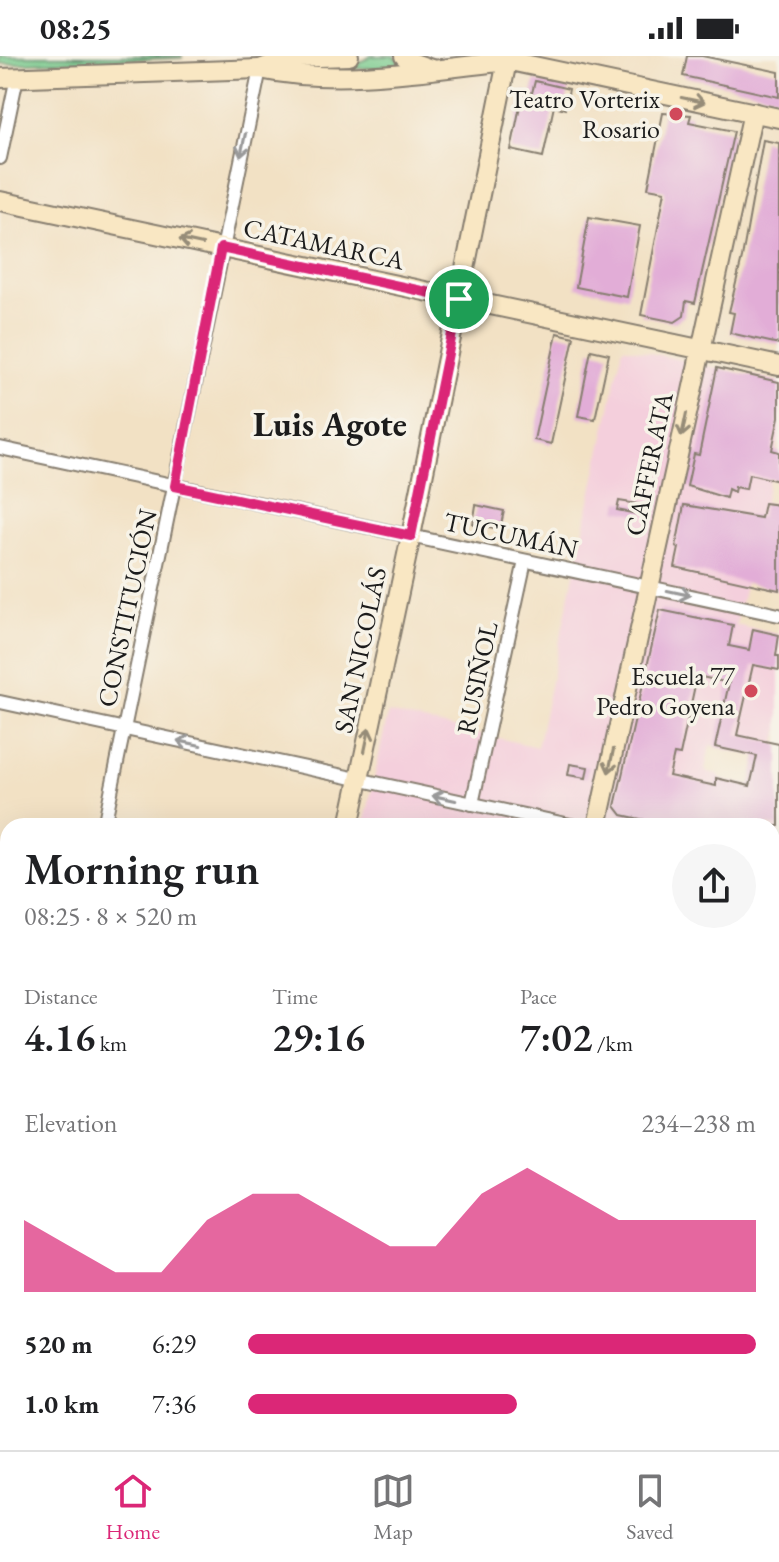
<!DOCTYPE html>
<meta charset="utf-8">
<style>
:root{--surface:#fff;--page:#f6f6f6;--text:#202124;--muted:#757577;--line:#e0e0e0;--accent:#db2777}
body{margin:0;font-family:"EB Garamond",serif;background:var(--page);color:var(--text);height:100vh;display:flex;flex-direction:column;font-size:30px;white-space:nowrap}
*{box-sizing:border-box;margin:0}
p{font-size:26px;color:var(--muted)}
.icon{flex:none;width:44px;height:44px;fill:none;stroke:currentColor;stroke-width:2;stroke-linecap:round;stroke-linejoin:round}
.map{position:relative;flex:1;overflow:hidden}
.details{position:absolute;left:0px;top:762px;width:780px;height:632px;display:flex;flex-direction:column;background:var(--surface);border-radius:24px 24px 0 0;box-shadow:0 8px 32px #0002}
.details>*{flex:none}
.pin{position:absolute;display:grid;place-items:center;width:68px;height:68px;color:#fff;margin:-34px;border:4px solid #fff;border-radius:50%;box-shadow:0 2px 8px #0007}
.round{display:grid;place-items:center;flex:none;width:84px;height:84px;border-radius:42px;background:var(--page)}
.head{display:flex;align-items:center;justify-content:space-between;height:136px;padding:0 24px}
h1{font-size:44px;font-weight:600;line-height:60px}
.metrics{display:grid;grid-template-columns:repeat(3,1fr);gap:12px;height:136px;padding:8px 24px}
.metrics div{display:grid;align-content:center}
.metrics b{font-size:40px;font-weight:600}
.metrics small{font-size:22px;font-weight:400}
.metrics p{font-size:22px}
.chart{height:224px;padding:16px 24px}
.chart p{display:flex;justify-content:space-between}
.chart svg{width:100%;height:144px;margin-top:8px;fill:var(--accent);opacity:.7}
ul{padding:0 24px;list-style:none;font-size:26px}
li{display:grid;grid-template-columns:128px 96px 1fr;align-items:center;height:60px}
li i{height:20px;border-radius:10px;background:var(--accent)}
.status{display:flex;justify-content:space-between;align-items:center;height:56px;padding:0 40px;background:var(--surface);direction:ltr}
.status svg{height:22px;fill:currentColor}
.tab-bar{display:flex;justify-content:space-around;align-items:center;height:112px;border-top:2px solid var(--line);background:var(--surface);font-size:22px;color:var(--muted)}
.tab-bar a{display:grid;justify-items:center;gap:4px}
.tab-bar .selected{color:var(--accent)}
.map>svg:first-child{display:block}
</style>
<div class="status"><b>08:25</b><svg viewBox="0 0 49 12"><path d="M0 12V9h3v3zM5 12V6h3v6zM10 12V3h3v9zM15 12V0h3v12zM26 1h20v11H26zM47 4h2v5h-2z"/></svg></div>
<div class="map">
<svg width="779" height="1394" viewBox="0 0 779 1394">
<rect width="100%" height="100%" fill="#f7f3e8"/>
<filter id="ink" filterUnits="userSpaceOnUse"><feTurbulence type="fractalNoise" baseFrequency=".0125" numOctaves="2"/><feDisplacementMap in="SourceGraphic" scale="16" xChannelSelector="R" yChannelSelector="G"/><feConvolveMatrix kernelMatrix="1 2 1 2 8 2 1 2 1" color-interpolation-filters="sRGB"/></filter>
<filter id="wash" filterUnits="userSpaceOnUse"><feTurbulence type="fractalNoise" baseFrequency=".006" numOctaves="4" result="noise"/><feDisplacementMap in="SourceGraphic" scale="32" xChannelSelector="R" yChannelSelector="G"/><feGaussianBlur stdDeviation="1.8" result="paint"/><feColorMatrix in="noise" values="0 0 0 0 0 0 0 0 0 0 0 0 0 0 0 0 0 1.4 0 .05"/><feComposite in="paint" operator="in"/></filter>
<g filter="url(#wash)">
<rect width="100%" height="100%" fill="#f2e1c4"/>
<g fill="#f4cfdc">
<path d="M623,291l156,35v58l-43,185 43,10v94l-7,30 -62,-14 -5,26 15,4 -1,4 60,15v135l-7,-2v-101h-408l24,-113 149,34z"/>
<path d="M8,1011v74l-8,-2v-24z"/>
<path d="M772,1200l7,2v47l-7,-2z"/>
</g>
<g fill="#79cb8d" stroke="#4a7454" stroke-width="2">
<path d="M0,0h182v2l-182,6z"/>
<path d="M371,0h22l11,8 -2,3 -114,4 4,-5c23,-1 61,4 79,-10z"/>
<path d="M772,1273l7,2v119h-310l1,-8h302z"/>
<path d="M8,1342v40l-8,-2v-34z"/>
<path d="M30,1386h415l3,8h-376z"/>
</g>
<g id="blocks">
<g fill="#e2add7" fill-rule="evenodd">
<path d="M687,0h15l77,16v25l-96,-21z"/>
<path d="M535,25l34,8 -4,20 -11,-3 -11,51 -32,-7 12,-59 9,2z"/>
<path d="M663,57l28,2 -2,7 45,9 -39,172 -9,-2 -2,15 -9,6 -34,-7 24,-124 -17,-3z"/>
<path d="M763,84l16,3v201l-49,-11 4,-20 -5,-1 13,-54z"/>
<path d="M589,161l51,9 -13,71 -51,-10z"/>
<path d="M557,277l17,4 -23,107 -17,-4z"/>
<path d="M591,294l18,4 -14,65 -17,-3z"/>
<path d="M717,312l62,14v35l-7,33 7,2v29l-30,-7 -3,15 -11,-2 -1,5 -6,-3 -2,9 -39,-12 7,-32 5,1z"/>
<path d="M619,445l25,4 -2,10 -25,-5z"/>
<path d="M764,447l15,2v85l-104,-23 4,-19 -3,-1 8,-42 77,13z"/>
<path d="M476,449l28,6 -4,18 -27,-5z"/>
<path d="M660,554l73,15 -4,21 20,4 4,-21 26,6 -3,21h3v14l-26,-5 -16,70 42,9v82h-107l-50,-11 -7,-9zM697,620l32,7 -14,64 42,9 -7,30 -34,-8v8l-47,-10 5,-22 6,1z"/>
<path d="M570,708l18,3 -2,11 -18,-3z"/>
</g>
</g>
</g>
<g filter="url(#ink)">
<use href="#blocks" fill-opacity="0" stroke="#877e70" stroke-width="2"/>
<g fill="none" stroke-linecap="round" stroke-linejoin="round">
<g stroke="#877e70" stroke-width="16">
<g id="street">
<path d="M0,102l17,-81"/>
<path d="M0,392l779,167"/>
<path d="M0,646l575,124"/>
<path d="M472,748l53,-243"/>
<path d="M104,770l156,-757"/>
<path d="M772,813l7,1"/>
<path d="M0,895l8,1"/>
<path d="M772,1102l7,-34"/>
</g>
</g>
<g stroke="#877e70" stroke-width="22">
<g id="secondary">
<path d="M404,0l7,6 20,7"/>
<path d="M496,2l283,60"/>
<path d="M260,13l30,-11 59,-2"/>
<path d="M0,22l260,-9c78,17 168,1 247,-8"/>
<path d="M0,145l779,165"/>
<path d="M349,770l62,-290 96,-475"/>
<path d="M597,770l156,-714"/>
<path d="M0,1101l8,2"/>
<path d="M772,1266l7,2"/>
<path d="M0,1387l30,7"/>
<path d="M461,1394l1,-8"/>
</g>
</g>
<use href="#street" stroke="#fff" stroke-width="12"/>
<use href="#secondary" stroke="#f9e7c3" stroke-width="18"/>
</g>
<defs><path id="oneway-shaft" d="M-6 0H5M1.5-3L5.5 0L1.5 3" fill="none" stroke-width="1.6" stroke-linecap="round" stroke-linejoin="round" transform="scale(2)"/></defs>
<g stroke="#968c78">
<use href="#oneway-shaft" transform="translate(693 44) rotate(12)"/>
<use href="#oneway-shaft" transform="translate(191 186) rotate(-168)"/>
<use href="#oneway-shaft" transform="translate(684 369) rotate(102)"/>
<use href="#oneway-shaft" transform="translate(367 684) rotate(-78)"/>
<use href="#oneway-shaft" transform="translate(611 705) rotate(102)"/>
</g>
<g stroke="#999">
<use href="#oneway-shaft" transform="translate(243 89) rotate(102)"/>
<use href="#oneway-shaft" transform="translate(679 537) rotate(12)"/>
<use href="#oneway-shaft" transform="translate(189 687) rotate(-168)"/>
<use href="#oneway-shaft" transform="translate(444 742) rotate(-168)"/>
</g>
</g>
<g fill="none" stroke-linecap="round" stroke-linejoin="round" filter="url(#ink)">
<g stroke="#fff" stroke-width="16">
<path id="route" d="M221,192l238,51 -48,237 -236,-50z"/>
</g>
<use href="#route" stroke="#db2777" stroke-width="10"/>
</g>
<g fill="#d1495b" stroke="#f7f3e8" stroke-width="3">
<circle cx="676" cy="58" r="8"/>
<circle cx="751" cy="635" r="8"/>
</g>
<g text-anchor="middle" stroke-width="7" stroke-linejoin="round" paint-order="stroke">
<g font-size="26" fill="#1c1c1c" stroke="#f7f3e8" text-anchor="end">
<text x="660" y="52">Teatro Vorterix<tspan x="660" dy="30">Rosario</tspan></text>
<text x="735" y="629">Escuela 77<tspan x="735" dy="30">Pedro Goyena</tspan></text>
</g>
<g font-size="26" fill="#1c1c1c" stroke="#f7f3e8">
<text transform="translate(324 188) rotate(12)" y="9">CATAMARCA</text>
<text transform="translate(649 408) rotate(-78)" y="9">CAFFERATA</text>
<text transform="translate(511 479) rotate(12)" y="9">TUCUMÁN</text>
<text transform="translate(127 552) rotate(-78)" y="9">CONSTITUCIÓN</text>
<text transform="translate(360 594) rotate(-78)" y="9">SAN NICOLÁS</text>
<text transform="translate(477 622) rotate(-78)" y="9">RUSIÑOL</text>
</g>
<g font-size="34" font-weight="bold" fill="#1c1c1c" stroke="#f7f3e8">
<text x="330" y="380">Luis Agote</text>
</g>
</g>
</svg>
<div class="pin" style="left:459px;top:243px;background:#1e9e55"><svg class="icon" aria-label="arrive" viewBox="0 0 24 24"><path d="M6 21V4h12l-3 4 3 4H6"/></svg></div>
<section class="details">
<div class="head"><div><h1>Morning run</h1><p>08:25 · 8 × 520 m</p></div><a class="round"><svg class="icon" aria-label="share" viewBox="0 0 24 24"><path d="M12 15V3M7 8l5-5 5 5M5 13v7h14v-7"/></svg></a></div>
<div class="metrics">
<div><p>Distance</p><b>4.16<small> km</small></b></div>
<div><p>Time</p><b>29:16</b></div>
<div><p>Pace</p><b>7:02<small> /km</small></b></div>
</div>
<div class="chart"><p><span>Elevation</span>234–238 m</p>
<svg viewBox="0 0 160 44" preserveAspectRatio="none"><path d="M0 44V22L10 30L20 38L30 38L40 22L50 14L60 14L70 22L80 30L90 30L100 14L110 6L120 14L130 22L140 22L150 22L160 22V44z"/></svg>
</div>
<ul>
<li><b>520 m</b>6:29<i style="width:100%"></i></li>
<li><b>1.0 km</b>7:36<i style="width:53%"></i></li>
</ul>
</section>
</div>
<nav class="tab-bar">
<a class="selected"><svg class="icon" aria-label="home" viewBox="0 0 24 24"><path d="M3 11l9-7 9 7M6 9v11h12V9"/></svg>Home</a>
<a><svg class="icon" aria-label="map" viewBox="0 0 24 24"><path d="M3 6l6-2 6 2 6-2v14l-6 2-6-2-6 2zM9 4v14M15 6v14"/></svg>Map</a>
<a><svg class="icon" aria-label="saved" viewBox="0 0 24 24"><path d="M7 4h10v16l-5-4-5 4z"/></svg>Saved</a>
</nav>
